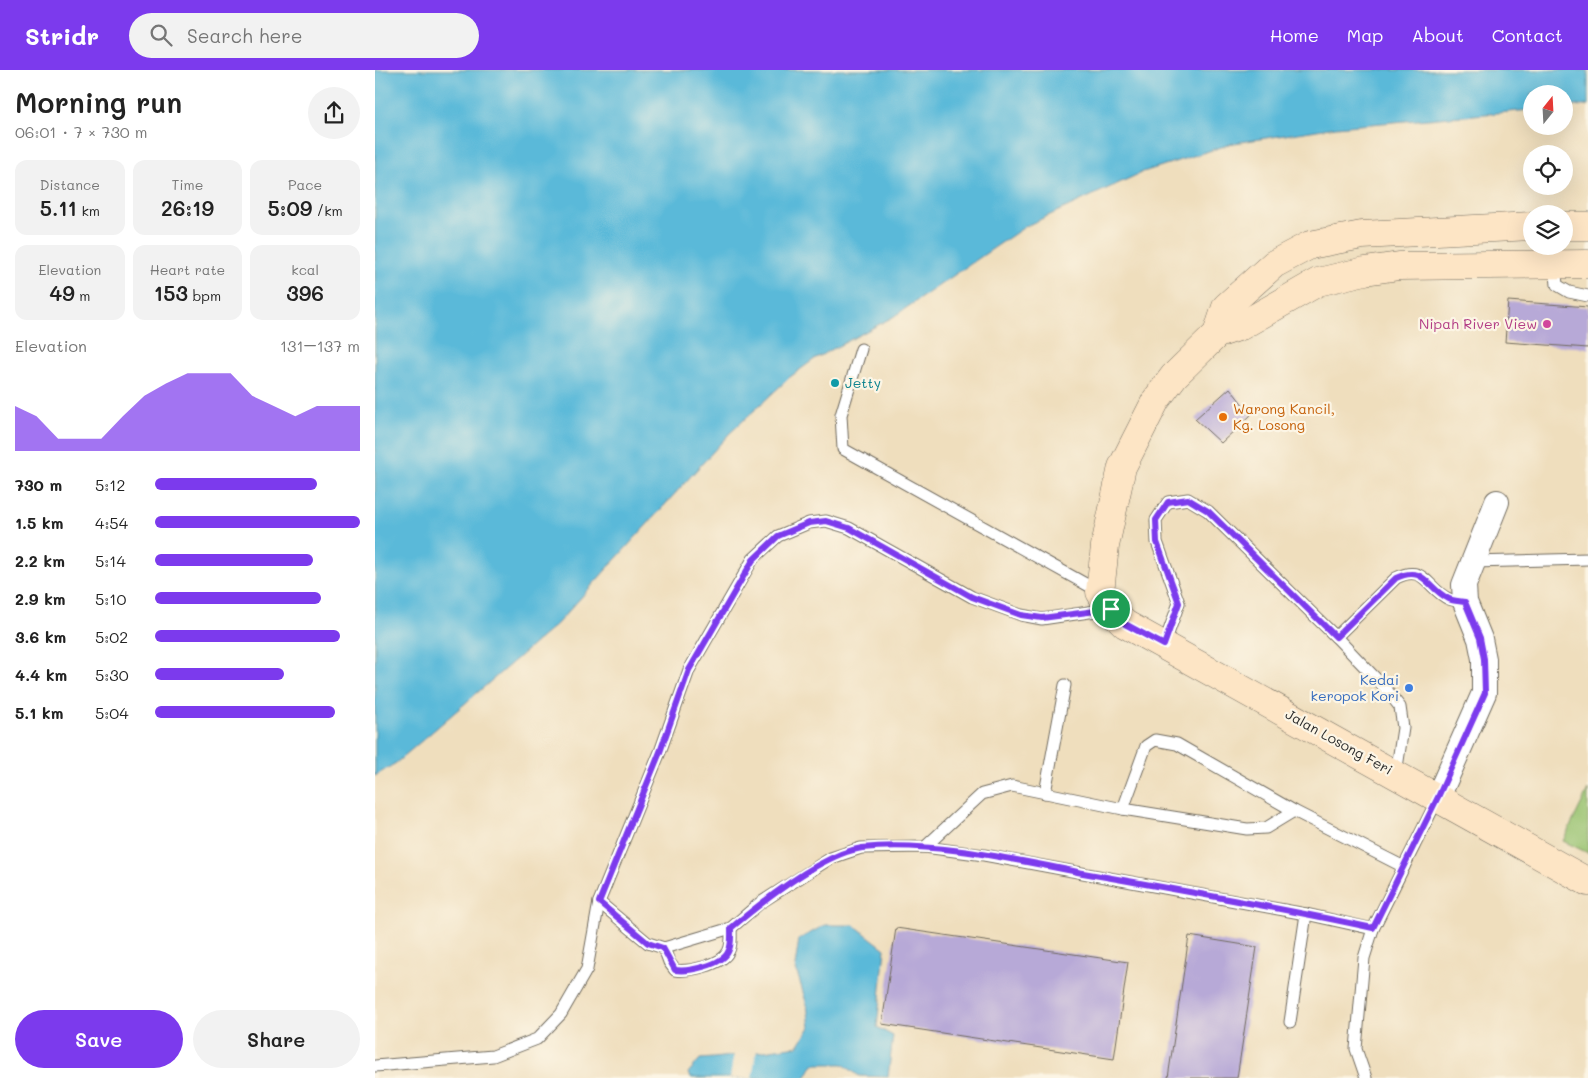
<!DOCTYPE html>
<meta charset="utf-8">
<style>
:root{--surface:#fff;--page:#f2f2f2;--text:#222;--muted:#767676;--accent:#7c3aed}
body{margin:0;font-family:Mali,sans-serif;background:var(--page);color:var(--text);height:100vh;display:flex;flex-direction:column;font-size:19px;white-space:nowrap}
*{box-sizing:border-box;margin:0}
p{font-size:16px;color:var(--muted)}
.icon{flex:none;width:28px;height:28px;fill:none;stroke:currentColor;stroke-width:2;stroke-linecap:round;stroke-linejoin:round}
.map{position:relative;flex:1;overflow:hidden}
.side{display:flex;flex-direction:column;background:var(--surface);width:375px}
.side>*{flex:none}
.needle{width:32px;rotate:18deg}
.buttons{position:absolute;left:1148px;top:15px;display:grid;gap:10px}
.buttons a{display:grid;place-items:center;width:50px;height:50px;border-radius:50%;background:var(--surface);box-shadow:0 5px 20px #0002;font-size:25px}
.pin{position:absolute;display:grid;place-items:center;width:42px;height:42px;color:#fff;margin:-21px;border:2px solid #fff;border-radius:50%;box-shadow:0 1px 5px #0007}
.round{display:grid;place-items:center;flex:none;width:52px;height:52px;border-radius:26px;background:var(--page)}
.head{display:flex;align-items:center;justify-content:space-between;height:85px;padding:0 15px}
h1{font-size:28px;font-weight:600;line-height:38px}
.stats{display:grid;grid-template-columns:repeat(3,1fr);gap:8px;height:85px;padding:5px 15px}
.stats div{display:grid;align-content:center;border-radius:12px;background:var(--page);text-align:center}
.stats b{font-size:21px;font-weight:600}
.stats small{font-size:14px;font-weight:400}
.stats p{font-size:14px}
.chart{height:140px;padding:10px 15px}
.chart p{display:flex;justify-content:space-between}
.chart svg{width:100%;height:90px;margin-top:5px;fill:var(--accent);opacity:.7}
.action{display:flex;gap:10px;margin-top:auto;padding:10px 15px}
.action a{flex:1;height:58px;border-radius:30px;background:var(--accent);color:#fff;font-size:20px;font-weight:600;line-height:58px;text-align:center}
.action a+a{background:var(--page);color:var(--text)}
ul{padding:0 15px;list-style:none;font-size:16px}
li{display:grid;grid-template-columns:80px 60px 1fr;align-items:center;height:38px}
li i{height:12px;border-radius:6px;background:var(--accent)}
header{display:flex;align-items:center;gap:30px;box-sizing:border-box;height:70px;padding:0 25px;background:var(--accent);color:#fff}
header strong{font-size:24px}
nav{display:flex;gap:28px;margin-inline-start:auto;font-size:18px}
.search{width:350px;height:45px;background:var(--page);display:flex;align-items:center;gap:12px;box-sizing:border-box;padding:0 18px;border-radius:28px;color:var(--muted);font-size:19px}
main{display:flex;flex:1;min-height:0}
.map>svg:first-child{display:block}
</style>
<header>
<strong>Stridr</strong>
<div class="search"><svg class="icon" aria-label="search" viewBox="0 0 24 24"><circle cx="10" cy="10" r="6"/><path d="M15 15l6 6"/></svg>Search here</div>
<nav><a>Home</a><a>Map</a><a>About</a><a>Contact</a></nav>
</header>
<main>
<section class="side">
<div class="head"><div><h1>Morning run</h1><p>06:01 · 7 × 730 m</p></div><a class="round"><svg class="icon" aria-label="share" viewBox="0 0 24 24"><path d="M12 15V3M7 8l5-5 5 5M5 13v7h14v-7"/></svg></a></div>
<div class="stats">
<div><p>Distance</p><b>5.11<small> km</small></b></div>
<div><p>Time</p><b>26:19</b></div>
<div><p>Pace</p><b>5:09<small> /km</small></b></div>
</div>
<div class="stats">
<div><p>Elevation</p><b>49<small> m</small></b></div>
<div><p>Heart rate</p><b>153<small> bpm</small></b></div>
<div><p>kcal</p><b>396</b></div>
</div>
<div class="chart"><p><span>Elevation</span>131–137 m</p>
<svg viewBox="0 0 160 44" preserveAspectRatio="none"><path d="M0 44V22L10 27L20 38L30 38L40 38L50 27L60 17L70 11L80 6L90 6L100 6L110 17L120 22L130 27L140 22L150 22L160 22V44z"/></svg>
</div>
<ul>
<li><b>730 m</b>5:12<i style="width:79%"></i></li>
<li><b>1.5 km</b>4:54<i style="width:100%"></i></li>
<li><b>2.2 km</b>5:14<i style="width:77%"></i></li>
<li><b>2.9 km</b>5:10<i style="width:81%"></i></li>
<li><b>3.6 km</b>5:02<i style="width:90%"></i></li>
<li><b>4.4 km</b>5:30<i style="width:63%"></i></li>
<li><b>5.1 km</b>5:04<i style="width:88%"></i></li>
</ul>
<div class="action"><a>Save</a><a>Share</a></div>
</section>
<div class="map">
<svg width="1213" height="1008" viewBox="0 0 1213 1008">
<rect width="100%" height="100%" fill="#fcf5e5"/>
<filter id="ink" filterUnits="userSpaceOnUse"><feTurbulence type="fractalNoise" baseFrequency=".02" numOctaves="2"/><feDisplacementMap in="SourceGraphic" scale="10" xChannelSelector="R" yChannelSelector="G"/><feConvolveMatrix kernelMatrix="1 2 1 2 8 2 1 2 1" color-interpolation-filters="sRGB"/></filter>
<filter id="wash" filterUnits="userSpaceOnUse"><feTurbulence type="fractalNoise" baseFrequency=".0096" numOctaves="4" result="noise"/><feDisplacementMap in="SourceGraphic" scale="20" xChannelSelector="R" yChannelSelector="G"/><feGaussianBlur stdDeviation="1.12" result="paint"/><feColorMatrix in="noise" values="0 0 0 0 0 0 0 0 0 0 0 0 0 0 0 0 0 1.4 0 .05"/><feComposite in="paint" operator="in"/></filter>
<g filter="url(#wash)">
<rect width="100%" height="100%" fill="#efdebd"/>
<path fill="#98c26f" stroke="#62764d" d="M1213,720v63l-25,-12z"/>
<g fill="#5ab9d9" stroke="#427282">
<path d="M0,0h1213v35l-24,2v-13h-33v16l-195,17 -102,16 -91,29 -117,54 -133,91 -77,41 -26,19 -61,57 -172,190 -161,139 -21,13z"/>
<path d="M450,855h29l31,24 -8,78 16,9 -5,41 -29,-1 -16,-12h-30l-8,14h-115l-2,-5 12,-14c33,-2 66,-9 98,-13l12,-19 -3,-22 -12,-39 4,-27z"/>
</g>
<path fill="#efdebd" d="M382,979l-5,29h-22l4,-25z"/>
<g id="blocks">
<g fill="#b7a9d7">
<path d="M1133,231l80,6v41l-83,-6z"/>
<path d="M855,318l21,27 -30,28 -26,-24z"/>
<path d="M521,858l232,34 -14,97 -232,-35z"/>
<path d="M814,866l68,11 -20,131h-69z"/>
</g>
</g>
</g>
<g filter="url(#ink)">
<use href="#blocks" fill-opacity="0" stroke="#706a5e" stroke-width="1"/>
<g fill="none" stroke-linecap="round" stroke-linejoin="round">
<g stroke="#706a5e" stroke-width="13">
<g id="lane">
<path d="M1180,193l2,22 12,7 19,4"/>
<path d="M486,279l-20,66 2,34 257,143"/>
<path d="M1098,492l115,-3"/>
<path d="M961,567l60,-59c29,-15 31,11 53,21 4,2 11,2 16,3"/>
<path d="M789,575l15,-42 -22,-61 -1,-22 12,-18 20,-3 20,12 128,126 49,51 15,19 3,21 -7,46"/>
<path d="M670,723l20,-108"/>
<path d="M748,739l23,-63 9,-6 22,4 117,67"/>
<path d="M550,777l57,-53 30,-8 111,23 124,20 19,-1 28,-17 110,56"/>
<path d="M224,832l49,41 16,5 67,-20 29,-25 71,-45 30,-10 64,-1 59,8 322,59 67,15"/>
<path d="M289,878l5,14 6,8c13,2 47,-5 53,-18 4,-6 3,-16 3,-24"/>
<path d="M915,952l16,-108"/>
<path d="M0,996l118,-10 44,-17 24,-25 26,-45 12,-67 61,-150 29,-82 64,-111 25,-23 31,-13 17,-2 23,7 123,69 49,18 21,4 67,-10"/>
<path d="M991,1008l-10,-29 8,-91 9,-29 65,-131"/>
</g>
</g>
<g stroke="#706a5e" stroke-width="26">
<path id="street" d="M1063,727l46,-104v-34l-4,-20 -15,-37 -1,-17 33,-83"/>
</g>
<g stroke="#706a5e" stroke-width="29">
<g id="secondary">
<path d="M1156,156l-169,9 -52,10 -36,19 -48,43 -9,27 -43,42 -18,24 -34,67 -17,79 -5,46 10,17 15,15 463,258"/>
<path d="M1189,156h24"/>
<path d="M842,264l24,-8 77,-44 47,-11 34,-5 189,-2"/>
</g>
</g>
<use href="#lane" stroke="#fff" stroke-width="11"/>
<use href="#street" stroke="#fff" stroke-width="24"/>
<use href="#secondary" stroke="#fde5c5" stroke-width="28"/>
</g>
</g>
<g fill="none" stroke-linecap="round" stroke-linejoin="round" filter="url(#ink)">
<g stroke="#fff" stroke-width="10">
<path id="route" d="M813,429l20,12 128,126 60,-59c29,-14 31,11 53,21 4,2 11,2 16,3l15,36 4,21 1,34 -47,104 -65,131c-96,-21 -193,-38 -290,-55 -67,-13 -153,-33 -221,-25 -40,6 -100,54 -131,80 0,8 1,18 -3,24 -6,13 -40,20 -53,18l-12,-22 -15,-5 -49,-41 61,-150 29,-82 64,-110 25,-24 31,-13 17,-2 23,7 123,69 49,18 21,3 69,-9 14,15 39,21 15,-42 -22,-61 -1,-22 12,-18z"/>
</g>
<use href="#route" stroke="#7c3aed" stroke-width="6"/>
</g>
<circle fill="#d1479c" stroke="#fcf5e5" stroke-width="2" cx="1172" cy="254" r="5"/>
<circle fill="#0f9aa8" stroke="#fcf5e5" stroke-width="2" cx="460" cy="313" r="5"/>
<circle fill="#e8710a" stroke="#fcf5e5" stroke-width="2" cx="848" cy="347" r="5"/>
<circle fill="#3f7fe0" stroke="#fcf5e5" stroke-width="2" cx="1034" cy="618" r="5"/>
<g text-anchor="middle" stroke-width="4.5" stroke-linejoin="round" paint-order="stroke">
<g font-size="14" fill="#b23c85" stroke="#fcf5e5" text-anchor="end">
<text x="1162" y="259">Nipah River View</text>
</g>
<g font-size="14" fill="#0d838f" stroke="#fcf5e5" text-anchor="start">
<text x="470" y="318">Jetty</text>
</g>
<g font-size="14" fill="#c56008" stroke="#fcf5e5" text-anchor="start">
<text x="858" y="344">Warong Kancil,<tspan x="858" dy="16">Kg. Losong</tspan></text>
</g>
<g font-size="14" fill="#366cbe" stroke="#fcf5e5" text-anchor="end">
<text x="1024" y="615">Kedai<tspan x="1024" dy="16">keropok Kori</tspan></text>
</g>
<g font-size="14" fill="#2b2b2b" stroke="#fcf5e5">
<text transform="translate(964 672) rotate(29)" y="5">Jalan Losong Feri</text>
</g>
</g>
</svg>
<div class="buttons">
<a><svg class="needle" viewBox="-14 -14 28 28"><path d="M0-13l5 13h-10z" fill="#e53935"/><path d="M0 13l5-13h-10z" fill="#767676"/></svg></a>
<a><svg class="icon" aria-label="locate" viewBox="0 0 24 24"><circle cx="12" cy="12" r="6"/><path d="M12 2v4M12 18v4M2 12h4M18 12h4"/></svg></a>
<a><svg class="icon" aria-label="layers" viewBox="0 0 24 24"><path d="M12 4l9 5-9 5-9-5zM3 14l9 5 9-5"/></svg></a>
</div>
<div class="pin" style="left:736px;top:539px;background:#1e9e55"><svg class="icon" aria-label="arrive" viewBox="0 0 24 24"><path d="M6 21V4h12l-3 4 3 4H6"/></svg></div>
</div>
</main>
